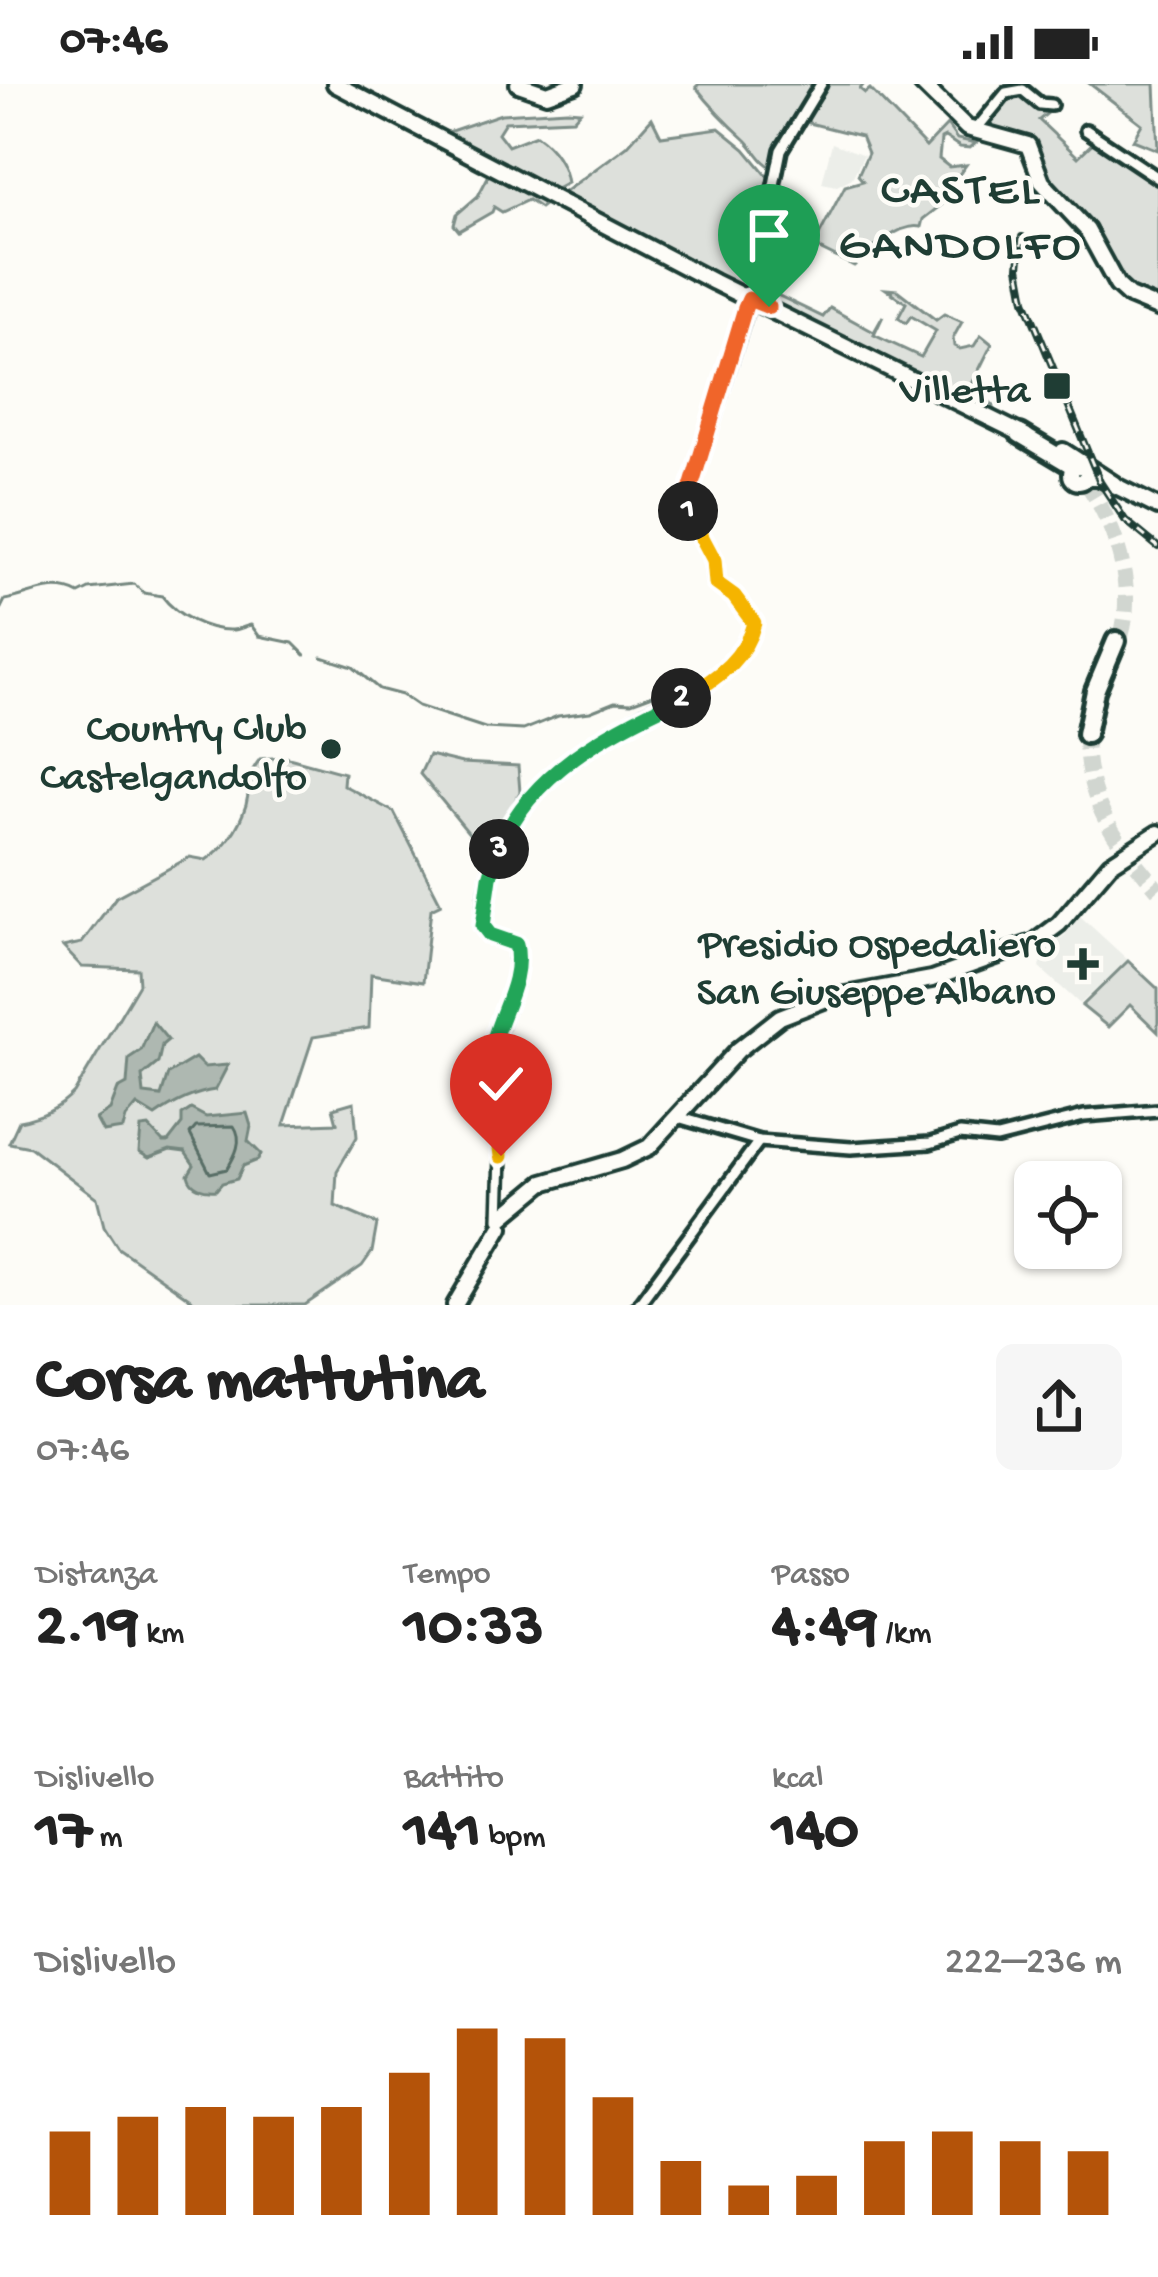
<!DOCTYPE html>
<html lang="it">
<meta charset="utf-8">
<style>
:root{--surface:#fff;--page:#f6f6f6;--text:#222;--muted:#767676;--accent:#b45309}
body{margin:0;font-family:"Gochi Hand",sans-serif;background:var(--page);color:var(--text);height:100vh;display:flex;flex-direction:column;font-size:45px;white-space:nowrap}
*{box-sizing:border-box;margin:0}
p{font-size:39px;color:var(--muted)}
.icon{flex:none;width:66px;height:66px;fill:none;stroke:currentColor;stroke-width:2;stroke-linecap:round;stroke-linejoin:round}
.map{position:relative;height:1221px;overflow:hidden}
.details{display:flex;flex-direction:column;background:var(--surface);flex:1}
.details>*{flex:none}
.buttons{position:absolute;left:1014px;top:1077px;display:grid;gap:24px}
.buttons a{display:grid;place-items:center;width:108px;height:108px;border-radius:18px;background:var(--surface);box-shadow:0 3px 9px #0004;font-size:60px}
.pin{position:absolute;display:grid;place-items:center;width:102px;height:102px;color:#fff;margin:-123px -51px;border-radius:50% 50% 50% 0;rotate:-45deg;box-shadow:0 0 12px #0007}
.pin .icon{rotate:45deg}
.km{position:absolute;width:60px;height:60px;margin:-30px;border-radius:50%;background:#222;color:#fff;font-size:33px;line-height:60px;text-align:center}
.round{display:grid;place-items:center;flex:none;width:126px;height:126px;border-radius:18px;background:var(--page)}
.headline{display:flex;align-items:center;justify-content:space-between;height:204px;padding:0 36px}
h1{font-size:66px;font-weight:700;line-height:90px}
.metrics{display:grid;grid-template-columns:repeat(3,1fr);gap:18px;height:204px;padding:12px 36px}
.metrics div{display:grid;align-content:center}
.metrics b{font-size:60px;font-weight:700}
.metrics small{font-size:33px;font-weight:400}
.metrics p{font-size:33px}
.chart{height:336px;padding:24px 36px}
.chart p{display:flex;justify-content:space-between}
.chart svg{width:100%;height:216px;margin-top:12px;stroke:var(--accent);stroke-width:6}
.status{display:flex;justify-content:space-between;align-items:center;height:84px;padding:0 60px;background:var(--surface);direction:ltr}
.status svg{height:33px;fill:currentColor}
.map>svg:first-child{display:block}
</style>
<div class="status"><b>07:46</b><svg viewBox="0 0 49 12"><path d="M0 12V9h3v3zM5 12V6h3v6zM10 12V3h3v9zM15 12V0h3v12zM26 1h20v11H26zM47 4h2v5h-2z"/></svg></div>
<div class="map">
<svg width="1158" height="1221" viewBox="0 0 1158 1221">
<rect width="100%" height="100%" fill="#fdfcf7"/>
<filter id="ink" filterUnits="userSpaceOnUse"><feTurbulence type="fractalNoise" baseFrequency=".00833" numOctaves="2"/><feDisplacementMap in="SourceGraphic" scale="24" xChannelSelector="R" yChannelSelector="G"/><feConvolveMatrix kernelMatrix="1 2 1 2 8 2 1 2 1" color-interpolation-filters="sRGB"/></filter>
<g filter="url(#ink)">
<g fill="#eceee9">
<path d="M832,59l32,12 -12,23 -15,8 -15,-3z"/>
<path d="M1080,832l48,44 -48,44 -40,-36 4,-19 20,-13z"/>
</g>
<g fill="#dde0db" stroke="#7e8e88" stroke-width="3">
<path d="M699,0h119l-43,85c-14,-6 -18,-18 -29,-29 -19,-17 -34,-32 -50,-53z"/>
<path d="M823,0h41l-4,5 5,4 5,-4 56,58 21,-22 10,14 19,4 -6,5 -10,-1 -15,-10 -4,2 -2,20 10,8 17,-2 -16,22 3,9 -30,23 -2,8c-22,-5 -51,24 -67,39l-53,-26 -3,4 -19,-9 -8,22 -8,-8 7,-23 5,2 1,-3 -5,-7 44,25 30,-57 18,-5 -5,-6 10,-22 -7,-17 -52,-13 -3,-6z"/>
<path d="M1090,0h65l3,66 -25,-10 9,-16z"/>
<path d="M1023,8l26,20 -10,8 39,37 20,-19 60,43v123l-35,-19 -77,-103 -15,-44 -47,-7 -1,-6 25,-31z"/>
<path d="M567,26l13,1 -7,8 -68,3 -7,11 10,13 28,-11c17,12 28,27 31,48l-13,7 -112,-56 59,-20z"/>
<path d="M652,34l9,18 58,-8 26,21 25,30 -2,19 -17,10 -10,-8 -5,5 4,11 3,-3 13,3 4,-9 1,12 4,3 -15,59 -5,7 -181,-90 -1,-5 64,-47z"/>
<path d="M491,87l58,30 -9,7 -12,-8 -26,12 -8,-5 -2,5 -33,19 -5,-6 3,-11 21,-18z"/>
<path d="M762,176l6,1 -7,21 4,7 58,28 7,-9 44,24 9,-16 -9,19 47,22 15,-26 -25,-15 -5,7 -8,-5 8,-15 -20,-14 11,1 39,30 8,-6 18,8 -9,16 1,8 6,3 14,-3 7,-11 11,9 -20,40 22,22 -1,9 -218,-109 -17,-16z"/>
<path d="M429,671l33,8 56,3 2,26 -25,44 -15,-6 -9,6 -51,-62z"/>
<path d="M285,673l59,16 -1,12 51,27 47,92 -10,5 -8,73 -52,-8 -2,54 -56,9 -29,88 53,-2 -4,-15 21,-6 3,35 -20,34 -2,35 42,18 -5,28 -10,14 -57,39h-106l-81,-57 -14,-22 -7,-28 -67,-51 -21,-4 10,-22c22,-4 40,-12 55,-28l65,-109 -1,-15 -56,-2 -19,-20 19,-4 34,-46 74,-40 16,3c20,-14 32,-30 40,-55 6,-23 -3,-23 14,-46z"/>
<path d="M1128,877l30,28v43l-28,-27 -22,22 -26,-21z"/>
</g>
<g fill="#aeb8b1" stroke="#75877f" stroke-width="3">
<path d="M153,938l15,18 -6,5 -4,18 -16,13 2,18 17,2 7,-22 27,-16 9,9 24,-2 -13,25c-21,3 -43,14 -60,26l-18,-11 -11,13 -3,11 -20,3 -7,-13 14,-9 8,-21 9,-5 2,-26 12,-8z"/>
<path d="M191,1025l15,8 41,-4 4,13 -3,15 13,13 -3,6 -15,6 -6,13 -15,4 -6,7c-12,1 -25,-2 -28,-15l6,-10 -9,-13 -15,-2 -21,8 -10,-6 2,-24 8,-1 14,15h5l14,-18v-9z"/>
</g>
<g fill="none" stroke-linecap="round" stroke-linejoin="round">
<path stroke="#586e66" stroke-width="3" d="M234,1042c10,14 1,30 -7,43l-17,4 -20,-39 6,-7z"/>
<g stroke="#75877f" stroke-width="3">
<path d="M0,526l5,-10c25,-4 48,-20 74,-6l10,-5 45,-5 10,9 18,3c15,20 45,35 70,34 7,0 13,-4 19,-5l8,11 34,7 12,12"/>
<path d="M322,573l31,10 26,22 23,6 16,11 67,22 38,2 35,-14 32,-4 25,-10 16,1 41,-15"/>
</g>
<g stroke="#d1d6d0" stroke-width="16" stroke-dasharray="16 8" stroke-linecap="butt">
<path d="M1072,381c39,43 68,121 47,177"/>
<path d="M1086,650c0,71 28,104 72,156"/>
</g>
<g stroke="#1f3d34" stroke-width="18">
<g id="minor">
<path d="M1086,46l72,48"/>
<path d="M974,48l32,-39 17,-3 17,14 11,1"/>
<path d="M767,220l-11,-10 -2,-9 27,-135 40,-66"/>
<path d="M678,1033l81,24 92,7 79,-5 30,-9 37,4 87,-22 74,-6"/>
<path d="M499,1135l2,-65 -11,-97 26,-78v-35l-26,-9 -6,-7c-3,-111 75,-166 161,-215 43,-23 96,-37 108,-89l-18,-27 -19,-14 -2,-23 -28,-55 64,-205"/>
<path d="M638,1221l121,-164"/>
</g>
</g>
<g stroke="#1f3d34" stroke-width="22">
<g id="major">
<path d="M335,0l379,198 312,154"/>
<path d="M518,0l29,10 28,-10"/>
<path d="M922,0l45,44 61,17 14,37 45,48 30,55 12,11 29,12"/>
<path d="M1063,367l51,33"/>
<circle cx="1079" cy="390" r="8"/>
<path d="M1086,393h12l60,30"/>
<path d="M502,1133l41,-34 79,-23 27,-13 89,-97 42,-33 49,-19 103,-19 103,-37 24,-18 51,-60 48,-31"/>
<path d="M455,1221l46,-78"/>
</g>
</g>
<g stroke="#1f3d34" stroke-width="26">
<g id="highway">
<path d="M1020,350l52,31"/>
<path d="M1086,650l9,-43 21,-50"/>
</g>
</g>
<use href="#minor" stroke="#fdfcf7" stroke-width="9"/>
<use href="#major" stroke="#fdfcf7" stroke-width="14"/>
<use href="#highway" stroke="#fdfcf7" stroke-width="16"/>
<g stroke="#1f3d34" stroke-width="8">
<path id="rail" d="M1022,153l-3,30 6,33 75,182 25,38 33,27"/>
</g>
<use href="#rail" stroke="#fdfcf7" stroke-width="3" stroke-dasharray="9" stroke-linecap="butt"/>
</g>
</g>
<g fill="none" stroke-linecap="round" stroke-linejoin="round" filter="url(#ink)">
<g stroke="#fff" stroke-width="24">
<path id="split-1" d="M688,427l-1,-10 58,-193 4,-9 20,8"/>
</g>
<g stroke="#fff" stroke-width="24">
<path id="split-2" d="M681,614c33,-16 64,-39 73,-75l-20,-27 -18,-13 -2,-23 -26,-49"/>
</g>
<g stroke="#fff" stroke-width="24">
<path id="split-3" d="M499,765c30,-76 111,-119 182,-151"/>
</g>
<g stroke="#fff" stroke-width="24">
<path id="split-4" d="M490,981c1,-43 35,-78 26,-121l-26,-9 -7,-9 7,-49 9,-28"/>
</g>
<g stroke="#fff" stroke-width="24">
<path id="split-5" d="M490,981l11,91"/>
</g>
<use href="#split-1" stroke="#f0652b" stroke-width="15"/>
<use href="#split-2" stroke="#f5b400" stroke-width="15"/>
<use href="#split-3" stroke="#22a559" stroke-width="15"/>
<use href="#split-4" stroke="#22a559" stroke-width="15"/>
<use href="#split-5" stroke="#f5b400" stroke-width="15"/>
</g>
<g fill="#1f3d34" stroke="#fdfcf7" stroke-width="4.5">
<rect x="1042" y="287" width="30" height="30" rx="6"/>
<circle cx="331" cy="665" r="12"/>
<path d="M1077 862h12v12h12v12h-12v12h-12v-12h-12v-12h12z"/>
</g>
<g text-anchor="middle" stroke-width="9" stroke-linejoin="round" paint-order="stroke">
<g font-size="42" fill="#1f3d34" stroke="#fdfcf7" text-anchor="end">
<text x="1030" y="317">Villetta</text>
<text x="307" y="656">Country Club<tspan x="307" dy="48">Castelgandolfo</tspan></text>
<text x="1056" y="871">Presidio Ospedaliero<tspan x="1056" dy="48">San Giuseppe Albano</tspan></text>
</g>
<g font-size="48" letter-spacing="3" fill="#1f3d34" stroke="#fdfcf7">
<text x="961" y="118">CASTEL<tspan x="961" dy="55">GANDOLFO</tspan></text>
</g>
</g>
</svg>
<div class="buttons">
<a><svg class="icon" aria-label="locate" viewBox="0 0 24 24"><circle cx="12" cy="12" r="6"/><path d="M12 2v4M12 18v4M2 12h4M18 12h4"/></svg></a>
</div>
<div class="pin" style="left:769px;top:223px;background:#1e9e55"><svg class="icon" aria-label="arrive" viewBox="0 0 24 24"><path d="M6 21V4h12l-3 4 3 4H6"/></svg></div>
<div class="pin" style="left:501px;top:1072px;background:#d93025"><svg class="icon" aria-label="check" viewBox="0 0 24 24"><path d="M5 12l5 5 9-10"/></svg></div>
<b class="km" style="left:688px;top:427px">1</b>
<b class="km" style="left:681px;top:614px">2</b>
<b class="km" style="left:499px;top:765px">3</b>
</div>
<section class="details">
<div class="headline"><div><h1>Corsa mattutina</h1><p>07:46</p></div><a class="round"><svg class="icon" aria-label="share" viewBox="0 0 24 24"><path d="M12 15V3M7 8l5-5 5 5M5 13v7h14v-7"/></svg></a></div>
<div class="metrics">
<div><p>Distanza</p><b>2.19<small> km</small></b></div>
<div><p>Tempo</p><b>10:33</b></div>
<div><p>Passo</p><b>4:49<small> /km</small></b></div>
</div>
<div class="metrics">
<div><p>Dislivello</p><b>17<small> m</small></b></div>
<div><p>Battito</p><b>141<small> bpm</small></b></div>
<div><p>kcal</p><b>140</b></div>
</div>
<div class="chart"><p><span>Dislivello</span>222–236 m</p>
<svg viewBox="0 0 160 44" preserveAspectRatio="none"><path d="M5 44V27M15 44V24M25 44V22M35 44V24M45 44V22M55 44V15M65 44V6M75 44V8M85 44V20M95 44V33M105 44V38M115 44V36M125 44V29M135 44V27M145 44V29M155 44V31"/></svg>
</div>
</section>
